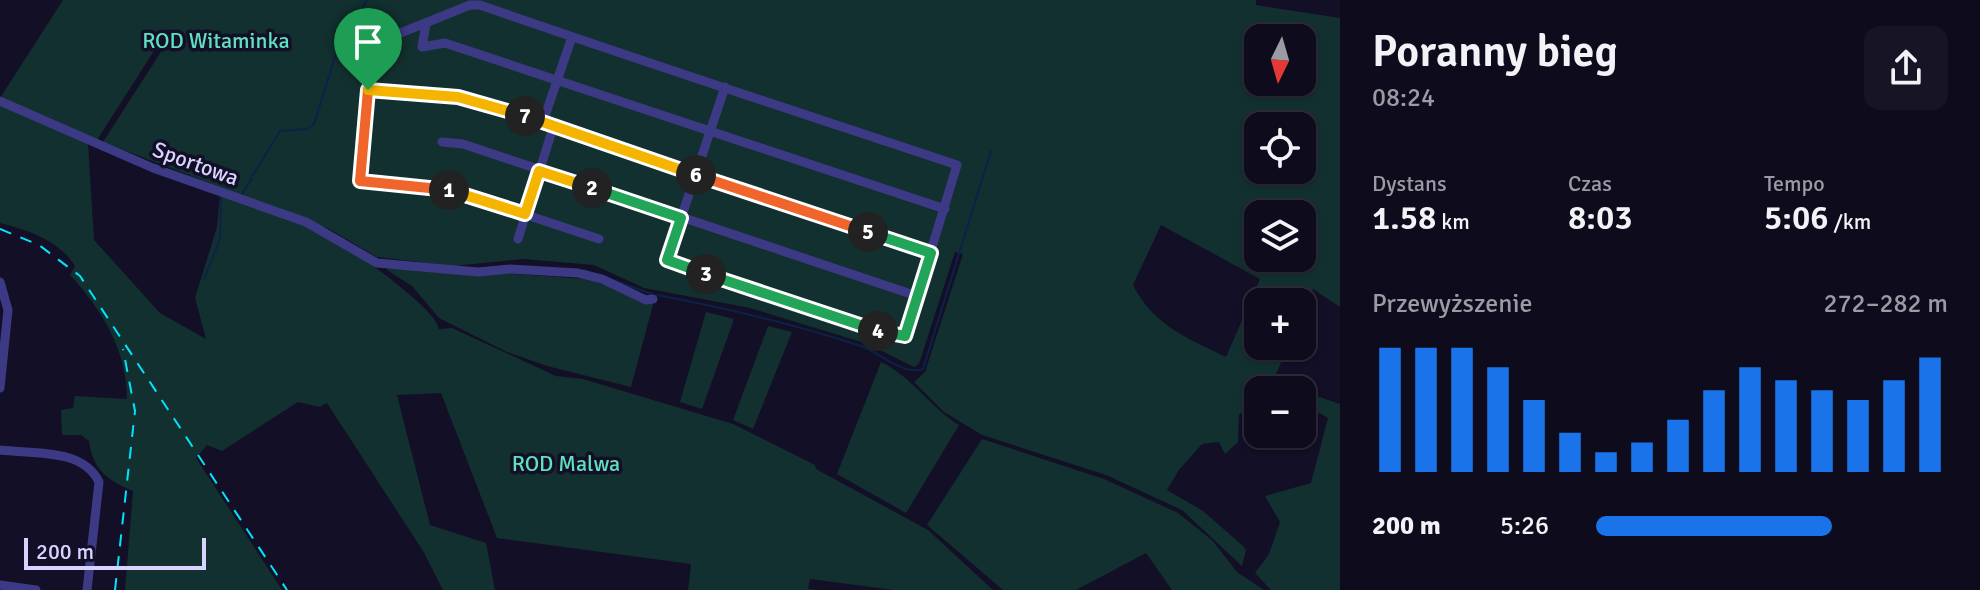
<!DOCTYPE html>
<html lang="pl">
<meta charset="utf-8">
<style>
:root{--surface:#0e0b1c;--page:#171425;--text:#f1f3f6;--muted:#9b9ba3;--line:#2e2b3b;--accent:#1a73e8}
body{margin:0;font-family:Signika,sans-serif;background:var(--page);color:var(--text);height:100vh;display:flex;flex-direction:column;font-size:30px;white-space:nowrap}
*{box-sizing:border-box;margin:0}
p{font-size:26px;color:var(--muted)}
.icon{flex:none;width:44px;height:44px;fill:none;stroke:currentColor;stroke-width:2;stroke-linecap:round;stroke-linejoin:round}
.map{position:relative;flex:1;overflow:hidden}
.details{display:flex;flex-direction:column;background:var(--surface);width:640px}
.details>*{flex:none}
.needle{width:52px;rotate:185deg}
.fabs{position:absolute;left:1244px;top:24px;display:grid;gap:16px}
.fabs a{display:grid;place-items:center;width:72px;height:72px;border-radius:16px;background:var(--surface);box-shadow:0 2px 6px #0004,0 0 0 2px var(--line);font-size:40px}
.scale{position:absolute;left:24px;bottom:20px;width:182px;box-sizing:border-box;padding-left:8px;border:4px solid #d9d4ff;border-top:0;font-size:22px;line-height:28px;white-space:nowrap;color:#d9d4ff;-webkit-text-stroke:6px #130f26;paint-order:stroke}
.pin{position:absolute;display:grid;place-items:center;width:68px;height:68px;color:#fff;margin:-82px -34px;border-radius:50% 50% 50% 0;rotate:-45deg;box-shadow:0 0 8px #0007}
.pin .icon{rotate:45deg}
.km{position:absolute;width:40px;height:40px;margin:-20px;border-radius:50%;background:#222;color:#fff;font-size:22px;line-height:40px;text-align:center}
.round{display:grid;place-items:center;flex:none;width:84px;height:84px;border-radius:16px;background:var(--page)}
.head{display:flex;align-items:center;justify-content:space-between;height:136px;padding:0 32px}
h1{font-size:44px;font-weight:600;line-height:60px}
.figures{display:grid;grid-template-columns:repeat(3,1fr);gap:12px;height:136px;padding:8px 32px}
.figures div{display:grid;align-content:center}
.figures b{font-size:34px;font-weight:600}
.figures small{font-size:22px;font-weight:400}
.figures p{font-size:22px}
.chart{height:224px;padding:16px 32px}
.chart p{display:flex;justify-content:space-between}
.chart svg{width:100%;height:144px;margin-top:8px;stroke:var(--accent);stroke-width:6}
ul{padding:0 32px;list-style:none;font-size:26px}
li{display:grid;grid-template-columns:128px 96px 1fr;align-items:center;height:60px}
li i{height:20px;border-radius:10px;background:var(--accent)}
main{display:flex;flex:1;min-height:0}
.map>svg:first-child{display:block}
</style>
<main>
<div class="map">
<svg width="1340" height="590" viewBox="0 0 1340 590">
<rect width="100%" height="100%" fill="#130f26"/>
<g fill="#12302f" fill-rule="evenodd">
<path d="M63,0h1193v5l84,13v289l-27,-18 -11,25v-12h-44v44h30l-14,33 26,11h-42v5l-19,20 -1,27 -13,12 -6,-12 -17,2 -23,26 -12,20 36,21 40,35 3,4 -4,16 -60,-56 -76,-35 -124,-40 -38,-23 -30,-30 11,-10 38,-118 -8,-2 -36,112 -5,3 -46,-23 -118,-36 -106,-20 -50,-23 -71,-6 -69,7 -77,-9 -48,-28 -226,-87 70,-109 -5,-4 -71,111 -97,-42zM1258,38h44v44h-44zM1258,126h44v44h-44zM1258,214h44v44h-44zM1161,225l99,54 -34,78c-39,-19 -73,-32 -93,-72z"/>
<path d="M0,104l88,39 6,97 66,73 46,26 -11,-41 22,-71 3,-34c33,14 64,23 97,38 24,10 119,76 122,98l13,-1 104,48 27,3 150,45 82,41 1,4 112,61 65,60h-99l-84,-11 -2,10 10,1h-130l3,-26 -194,-26 -56,-145 -44,2 33,130 56,18 9,47h-52l-20,-39 -96,-148 -7,4 -22,-5 -76,49 -15,-6 -11,13 86,132h-157l8,-99c-26,-11 -40,-21 -44,-50l-8,-6h-19l-1,-25 12,-2 2,-12 52,3c0,-49 -25,-89 -57,-124l5,-9c-15,-25 -47,-36 -75,-43z"/>
<path d="M390,266l198,13 66,22 -23,86 -84,-21 -40,-14 -68,-34 -27,-32 -25,-16z"/>
<path d="M706,312l28,7 -32,90 -22,-7z"/>
<path d="M768,326l24,6 -39,97 -20,-9z"/>
<path d="M881,362c30,14 49,45 78,63l-53,88 -69,-39z"/>
<path d="M1302,391l38,13v186h-69l-16,-17 14,-19 11,-32 -15,-26 46,-13 17,-65 -26,-15z"/>
<path d="M982,439l122,40 74,34 34,27 25,32 27,18h-92l-26,-37 -70,37h-73l-76,-65z"/>
</g>
<g fill="none" stroke-linecap="round" stroke-linejoin="round">
<g stroke="#0c2248" stroke-width="2">
<path d="M253,175l27,-44 27,-2 7,-5 21,-67 32,-57"/>
<path d="M241,196l11,-18"/>
<path d="M584,270l68,24"/>
<path d="M204,279l16,-40 1,-43"/>
<path d="M657,295c69,13 137,29 204,51 19,7 43,30 62,23l68,-218"/>
</g>
<g stroke="#3d3a85" stroke-width="9">
<path d="M426,24l-4,23 23,-4 500,166"/>
<path d="M368,90l114,11 63,22"/>
<path d="M0,101l153,67 153,54 71,41 101,9 32,-3 68,4 24,6 44,21 7,-1"/>
<path d="M553,128l378,125"/>
<path d="M442,142l21,2 454,152"/>
<path d="M518,239l35,-111 -8,-5 1,-10 26,-76"/>
<path d="M599,239l-144,-48 -95,-10 8,-91 9,-41 16,-13 77,-31h10c158,55 318,107 477,160l-52,171 -5,2 -233,-78 58,-173"/>
<path d="M0,282l8,28 -8,78"/>
<path d="M0,450c33,4 83,-2 99,32l-12,108"/>
<path d="M0,585l36,5"/>
</g>
<g stroke="#00e5ff" stroke-width="2" stroke-dasharray="12 10" stroke-linecap="butt">
<path d="M0,229l39,16 41,31 207,314"/>
<path d="M115,590l20,-179 -12,-62"/>
</g>
</g>
<g fill="none" stroke-linecap="round" stroke-linejoin="round">
<g stroke="#fff" stroke-width="16">
<path id="split-1" d="M368,90l-8,91 89,9"/>
</g>
<g stroke="#fff" stroke-width="16">
<path id="split-2" d="M449,190l76,24 14,-43 53,17"/>
</g>
<g stroke="#fff" stroke-width="16">
<path id="split-3" d="M592,188l89,30 -14,42 39,14"/>
</g>
<g stroke="#fff" stroke-width="16">
<path id="split-4" d="M706,274l172,57"/>
</g>
<g stroke="#fff" stroke-width="16">
<path id="split-5" d="M868,232l63,21 -26,83 -27,-5"/>
</g>
<g stroke="#fff" stroke-width="16">
<path id="split-6" d="M696,175l172,57"/>
</g>
<g stroke="#fff" stroke-width="16">
<path id="split-7" d="M525,116l171,59"/>
</g>
<g stroke="#fff" stroke-width="16">
<path id="split-8" d="M368,90l90,7 67,19"/>
</g>
<use href="#split-1" stroke="#f0652b" stroke-width="10"/>
<use href="#split-2" stroke="#f5b400" stroke-width="10"/>
<use href="#split-3" stroke="#22a559" stroke-width="10"/>
<use href="#split-4" stroke="#22a559" stroke-width="10"/>
<use href="#split-5" stroke="#22a559" stroke-width="10"/>
<use href="#split-6" stroke="#f0652b" stroke-width="10"/>
<use href="#split-7" stroke="#f5b400" stroke-width="10"/>
<use href="#split-8" stroke="#f5b400" stroke-width="10"/>
</g>
<g text-anchor="middle" stroke-width="7" stroke-linejoin="round" paint-order="stroke">
<g font-size="22" fill="#5fe0c0" stroke="#130f26">
<text x="216" y="48">ROD Witaminka</text>
<text x="566" y="471">ROD Malwa</text>
</g>
<g font-size="22" fill="#d9d4ff" stroke="#130f26">
<text transform="translate(196 163) rotate(20)" y="8">Sportowa</text>
</g>
</g>
</svg>
<div class="fabs">
<a><svg class="needle" viewBox="-14 -14 28 28"><path d="M0-13l5 13h-10z" fill="#e53935"/><path d="M0 13l5-13h-10z" fill="#9b9ba3"/></svg></a>
<a><svg class="icon" aria-label="locate" viewBox="0 0 24 24"><circle cx="12" cy="12" r="6"/><path d="M12 2v4M12 18v4M2 12h4M18 12h4"/></svg></a>
<a><svg class="icon" aria-label="layers" viewBox="0 0 24 24"><path d="M12 4l9 5-9 5-9-5zM3 14l9 5 9-5"/></svg></a>
<a>+</a>
<a>−</a>
</div>
<div class="scale">200 m</div>
<div class="pin" style="left:368px;top:90px;background:#1e9e55"><svg class="icon" aria-label="arrive" viewBox="0 0 24 24"><path d="M6 21V4h12l-3 4 3 4H6"/></svg></div>
<b class="km" style="left:449px;top:190px">1</b>
<b class="km" style="left:592px;top:188px">2</b>
<b class="km" style="left:706px;top:274px">3</b>
<b class="km" style="left:878px;top:331px">4</b>
<b class="km" style="left:868px;top:232px">5</b>
<b class="km" style="left:696px;top:175px">6</b>
<b class="km" style="left:525px;top:116px">7</b>
</div>
<section class="details">
<div class="head"><div><h1>Poranny bieg</h1><p>08:24</p></div><a class="round"><svg class="icon" aria-label="share" viewBox="0 0 24 24"><path d="M12 15V3M7 8l5-5 5 5M5 13v7h14v-7"/></svg></a></div>
<div class="figures">
<div><p>Dystans</p><b>1.58<small> km</small></b></div>
<div><p>Czas</p><b>8:03</b></div>
<div><p>Tempo</p><b>5:06<small> /km</small></b></div>
</div>
<div class="chart"><p><span>Przewyższenie</span>272–282 m</p>
<svg viewBox="0 0 160 44" preserveAspectRatio="none"><path d="M5 44V6M15 44V6M25 44V6M35 44V12M45 44V22M55 44V32M65 44V38M75 44V35M85 44V28M95 44V19M105 44V12M115 44V16M125 44V19M135 44V22M145 44V16M155 44V9"/></svg>
</div>
<ul>
<li><b>200 m</b>5:26<i style="width:67%"></i></li>
</ul>
</section>
</main>
